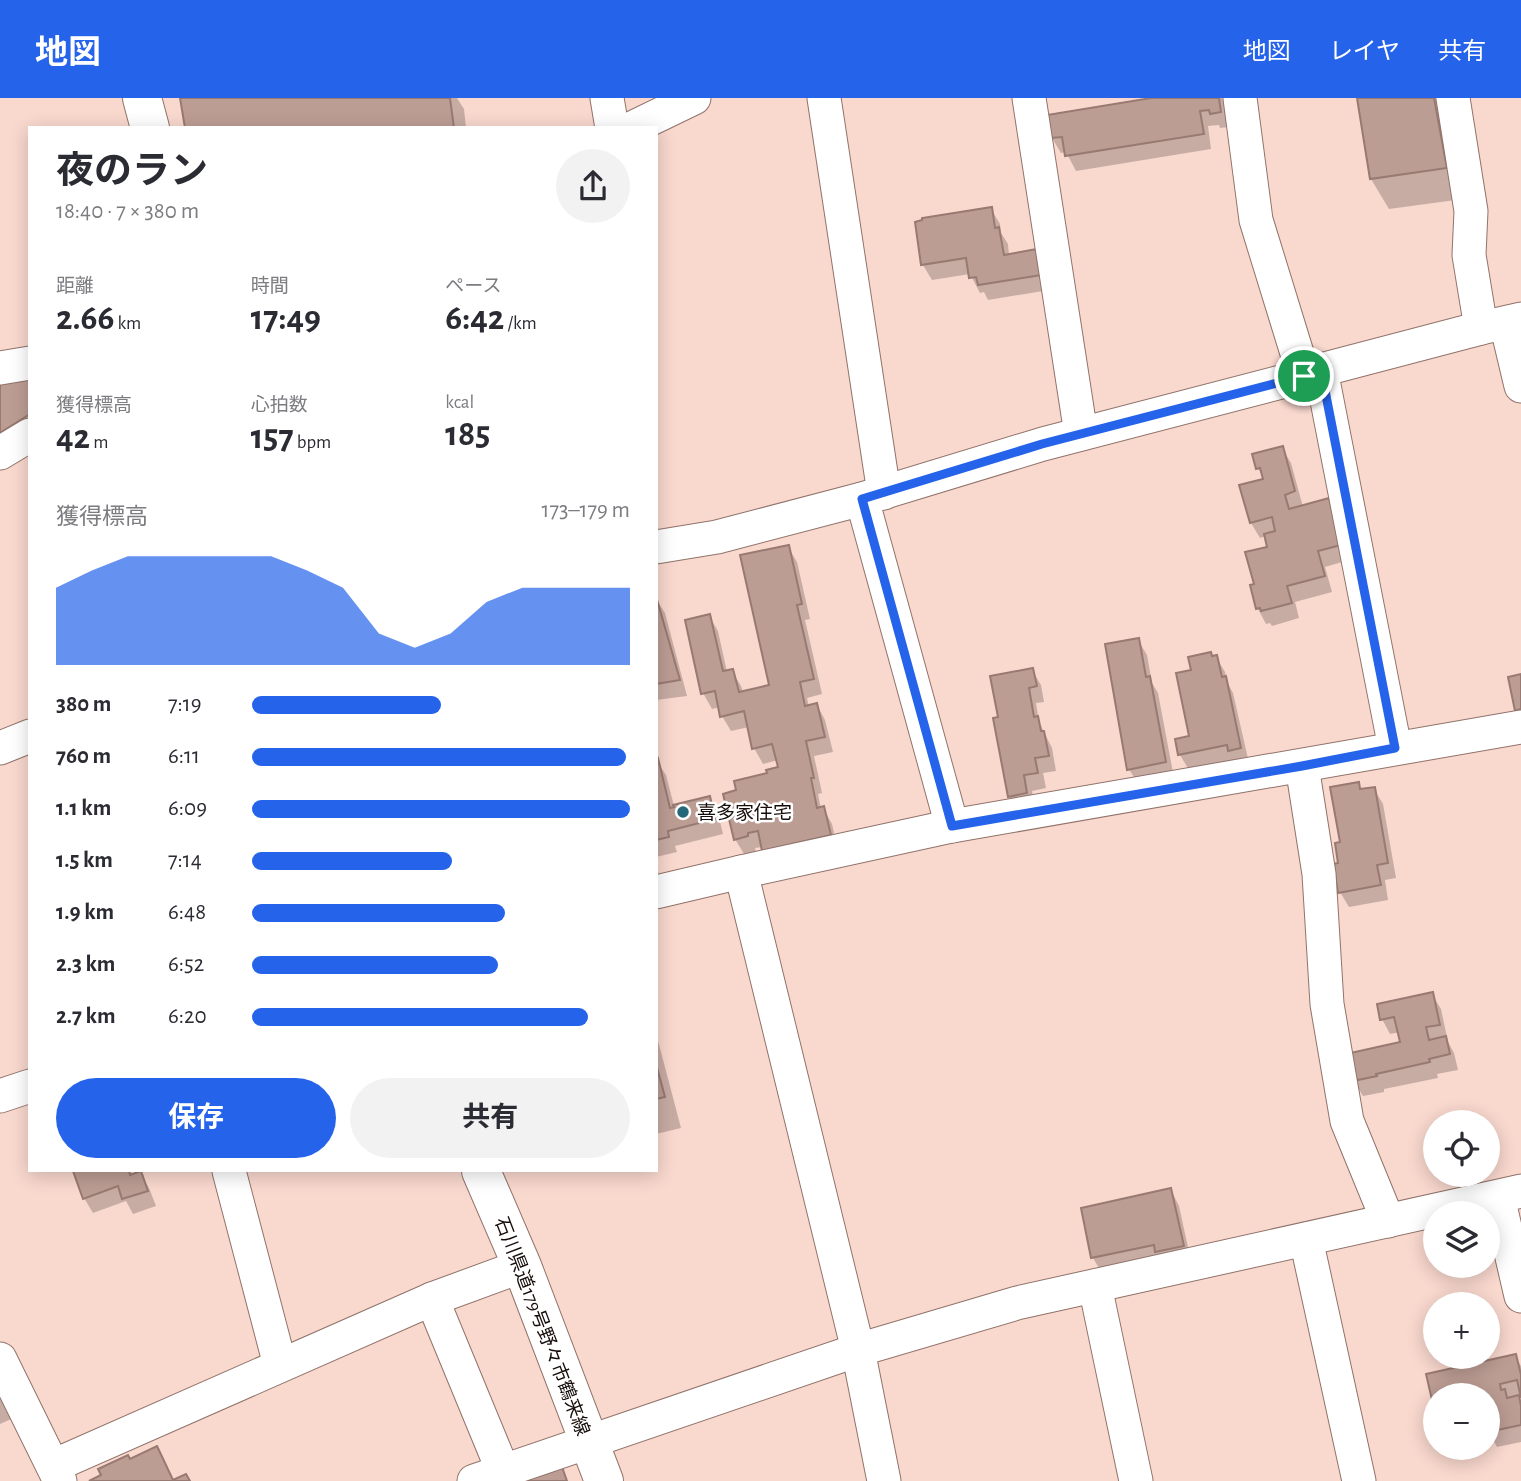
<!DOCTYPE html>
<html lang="ja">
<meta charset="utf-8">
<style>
:root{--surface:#fff;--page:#f2f2f3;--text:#2b2b33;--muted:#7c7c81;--accent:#2563eb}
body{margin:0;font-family:"Alegreya Sans","Noto Sans JP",sans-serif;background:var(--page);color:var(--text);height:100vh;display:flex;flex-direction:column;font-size:26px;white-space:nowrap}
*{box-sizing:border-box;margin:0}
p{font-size:23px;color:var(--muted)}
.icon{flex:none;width:38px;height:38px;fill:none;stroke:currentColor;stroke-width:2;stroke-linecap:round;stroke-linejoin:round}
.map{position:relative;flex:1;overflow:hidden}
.side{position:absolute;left:28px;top:28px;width:630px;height:1046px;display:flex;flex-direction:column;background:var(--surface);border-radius:0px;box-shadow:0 4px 18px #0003}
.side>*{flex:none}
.fabs{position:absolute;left:1423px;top:1012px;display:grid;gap:14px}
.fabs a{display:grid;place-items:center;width:77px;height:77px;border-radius:50%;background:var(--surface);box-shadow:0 4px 18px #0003;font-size:35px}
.pin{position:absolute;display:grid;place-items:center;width:60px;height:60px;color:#fff;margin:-30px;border:4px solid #fff;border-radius:50%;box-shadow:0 2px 7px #0007}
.round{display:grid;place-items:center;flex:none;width:74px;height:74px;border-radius:37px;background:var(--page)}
.head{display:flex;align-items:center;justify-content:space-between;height:119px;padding:0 28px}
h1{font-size:38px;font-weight:700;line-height:52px}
.stats{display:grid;grid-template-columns:repeat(3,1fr);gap:10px;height:119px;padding:7px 28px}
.stats div{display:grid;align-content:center}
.stats b{font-size:35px;font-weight:700}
.stats small{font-size:19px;font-weight:400}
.stats p{font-size:19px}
.chart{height:196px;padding:14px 28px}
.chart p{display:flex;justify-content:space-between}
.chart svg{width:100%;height:126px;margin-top:7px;fill:var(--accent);opacity:.7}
.button{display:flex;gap:14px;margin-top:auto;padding:14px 28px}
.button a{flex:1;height:80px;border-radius:42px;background:var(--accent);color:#fff;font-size:28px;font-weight:700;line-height:80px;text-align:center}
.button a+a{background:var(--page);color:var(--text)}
ul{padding:0 28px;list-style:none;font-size:23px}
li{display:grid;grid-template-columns:112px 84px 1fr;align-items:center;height:52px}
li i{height:18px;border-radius:9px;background:var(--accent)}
header{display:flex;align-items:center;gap:42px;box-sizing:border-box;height:98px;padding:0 35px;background:var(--accent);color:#fff}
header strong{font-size:33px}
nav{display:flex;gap:38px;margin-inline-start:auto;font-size:24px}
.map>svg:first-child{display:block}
</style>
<header>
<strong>地図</strong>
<nav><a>地図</a><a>レイヤ</a><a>共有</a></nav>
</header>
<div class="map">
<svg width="1521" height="1383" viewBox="0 0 1521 1383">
<rect width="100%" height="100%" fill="#f9d8ce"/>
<g fill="#0003">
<path d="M182,0h275l7,11 2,19h-279z"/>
<path d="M1162,0h60l4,7 3,22 -9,1 -1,-3 -11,1 3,23 -135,22 -10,-19 -5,1 -9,-15z"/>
<path d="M1359,0h86l18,101 -74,10 -18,-30z"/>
<path d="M991,111l9,15 1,9 7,11 1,11 28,-4 12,39 -61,10 -4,-8 -4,1 -10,-19 -38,6 -9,-15z"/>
<path d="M30,276v72l-30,18v-85z"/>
<path d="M1282,350l9,15 12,44 25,-7 21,60 -24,7 7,25 -37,10 4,16 -27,8 -2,-3 -4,1 -8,-15 -2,-24 13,-37 -3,-12 -6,2 -9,-15 14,-43 -7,-12z"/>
<path d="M788,449l9,15 13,57 -5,1 17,74 -15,4 2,9 8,-2 8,15 8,32 -19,4 8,37 -4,1 3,15 2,-1 9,16 6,26 -75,-3 -8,1 1,4 -12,2 -9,-15 3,-47 42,-24 -2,-8 -15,4 -9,-16 -5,-21 -18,4 -9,-15 -2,-9 -8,2 -9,-16 6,-77 9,15 9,41 5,-1 9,15 2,6 28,-6z"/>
<path d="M656,501l9,14 22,83 -31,4z"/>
<path d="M1138,542l9,15 5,28 6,10 16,85 -36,6 -9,-15z"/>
<path d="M1216,559l9,15 2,10 6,11 16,70 -60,7 -9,-15 -3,-14 14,-4 3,-65z"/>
<path d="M1032,572l9,15 3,17 -8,1 3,19 13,26 4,23 -13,2 3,15 -14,3 3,17 -17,3 -9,-15 -9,-77z"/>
<path d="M656,662l10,15 8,31 35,-8 9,15 5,21 -48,12 2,6 -21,5z"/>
<path d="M1358,686l4,7 12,-2 9,15 13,74 -11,2 3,20 -39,7 -9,-15v-28l2,-20z"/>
<path d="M1432,896l9,15 7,33 6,11 4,17 -21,4 1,4 -54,11v3l-21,4 -9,-15 48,-38 -2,-11 -10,2 -8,-15z"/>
<path d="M656,935l25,95 -25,6z"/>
<path d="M75,1073h56l2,5 7,-3 9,15 7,18 -23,8 -7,-13 -33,12 -9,-15z"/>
<path d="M1171,1092l8,16 12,55 -89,12 -9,-15 -10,-48z"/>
<path d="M1515,1258l6,10v30l-3,1 3,5v40l-24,5 -9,-16v-36h-53v10l-7,-29z"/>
<path d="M0,1280l18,38 -18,8z"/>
</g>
<g fill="#bc9d94" stroke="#987a72" stroke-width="2">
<path d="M180,0h270l4,30h-269z"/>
<path d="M1151,0h68l2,14 -11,2 -1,-4 -9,1 4,23 -139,22 -3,-19 -12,1 -3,-23z"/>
<path d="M1357,0h77l13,70 -77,11z"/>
<path d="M992,109l3,21 4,-1 5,28 33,-6 5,26 -64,10 -2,-8 -7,1 -3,-20 -45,7 -6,-43 7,-2v-2z"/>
<path d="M30,274v42l-30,19v-55z"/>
<path d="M1283,348l12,45 -10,4 4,14 40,-11 12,47 -23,6 7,25 -38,10 5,17 -31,8 -1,-3 -4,1 -6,-24 4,-1 -9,-32 22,-5 -3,-13 11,-3 -3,-14 -22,6 -11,-38 24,-6 -3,-11 -4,1 -4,-15z"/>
<path d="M789,447l13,59 -5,1 17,74 -14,3 5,24 12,-3 8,34 -19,4 8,37h-3l6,30 7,-2 7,29 -69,16 -4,-20 -10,2v3l-14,4 -11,-46 13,-4 -2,-9 33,-8 -1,-3 12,-3 -6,-23 -20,5 -8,-38 -24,6 -5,-26 -14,3 -16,-74 25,-6 13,57 10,-2 6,23 30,-7 -29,-130z"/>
<path d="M656,498l24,84 -24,4z"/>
<path d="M1139,540l7,39 4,-1 16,86 -39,8 -22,-126z"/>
<path d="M1211,554l1,4 5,-1 5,22 4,-1 15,72 -13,3 -1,-6 -49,10 -3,-16 14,-3 -13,-63 15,-3 -3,-13z"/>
<path d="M1033,570l4,18 -8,2 5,29 4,-1 3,15h3l5,25 -14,2 3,15 -14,2 3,18 -19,4 -15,-79 5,-1 -8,-41z"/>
<path d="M1521,576v35l-6,2 -7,-34z"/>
<path d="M658,660l12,50 4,-1 -1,-2 37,-9 5,23 -47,12 1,6 -13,3v-81z"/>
<path d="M1359,684l1,7 15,-2 13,76 -11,2 4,20 -43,8 -5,-29 5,-1 -3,-20 5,-1 -10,-55z"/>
<path d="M1433,894l7,33 -14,2 3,13 17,-4 4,18 -21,5 1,3 -54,12 1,2 -24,5 -7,-27 54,-12 -6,-25 -14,3 -3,-16z"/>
<path d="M656,966l9,33 -9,2z"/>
<path d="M73,1073h56l1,4 11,-4 7,20 -26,8 -4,-13 -35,13z"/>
<path d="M1171,1090l13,58 -29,6 -1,-7 -63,13 -10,-50z"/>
<path d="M1516,1256l5,21v23l-4,-18 -17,4 1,6 4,-1 2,9 12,-3 2,11v19l-33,7v-37h-53v18l-9,-39z"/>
<path d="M157,1348l16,34 13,-6 4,7h-101l12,-6 -3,-6 30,-14 2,4z"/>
<path d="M561,1366l6,17h-61z"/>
</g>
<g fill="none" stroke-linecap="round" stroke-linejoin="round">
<g stroke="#90736a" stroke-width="35">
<g id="street">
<path d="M607,0l5,30"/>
<path d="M824,0l60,395"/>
<path d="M1029,0l52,336"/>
<path d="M1240,0l16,122 48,156"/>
<path d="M1453,0l18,113 -2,44 12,73"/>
<path d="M632,30l62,-30"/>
<path d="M1506,225l15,63"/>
<path d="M0,270l30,-5"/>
<path d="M1321,272l74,378"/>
<path d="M0,355l30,-18"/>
<path d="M862,401l181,-55 261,-68 17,-6 160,-42 40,-9"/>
<path d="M656,449l61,-10 145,-38 90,327"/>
<path d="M0,650l30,-12"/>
<path d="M1302,668l17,108 8,130 20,117 41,100"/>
<path d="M741,774l117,478 26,131"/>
<path d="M656,794l85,-20 211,-46 569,-99"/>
<path d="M0,998l30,-10"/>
<path d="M229,1073l51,194"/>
<path d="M1498,1099l23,99"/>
<path d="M1306,1141l53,242"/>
<path d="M1095,1188l41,195"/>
<path d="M432,1201l71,172"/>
<path d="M0,1261l60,122"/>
<path d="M53,1368l379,-167 90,-33"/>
<path d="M474,1383l384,-131 159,-47 504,-112"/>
</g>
</g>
<g stroke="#90736a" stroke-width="40">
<g id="secondary">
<path d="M142,0l8,30"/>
<path d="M481,1073l41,95 82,215"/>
</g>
</g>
<use href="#street" stroke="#fff" stroke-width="33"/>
<use href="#secondary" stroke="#fff" stroke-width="38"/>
</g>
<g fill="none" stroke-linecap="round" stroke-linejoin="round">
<g stroke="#fff" stroke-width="14">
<path id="route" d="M1321,272l74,378 -93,18 -350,60 -90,-327 180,-55 262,-68z"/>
</g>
<use href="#route" stroke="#2563eb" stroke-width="9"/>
</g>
<circle fill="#246879" stroke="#fff" stroke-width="2.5" cx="683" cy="714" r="7"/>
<g text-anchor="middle" stroke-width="5" stroke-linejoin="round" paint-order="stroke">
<g font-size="19" fill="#160c09" stroke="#fff" text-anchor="start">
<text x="697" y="721">喜多家住宅</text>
</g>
<g font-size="19" fill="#160c09" stroke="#fff">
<text transform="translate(543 1228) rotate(69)" y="7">石川県道179号野々市鶴来線</text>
</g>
</g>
</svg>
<div class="fabs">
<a><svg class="icon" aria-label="locate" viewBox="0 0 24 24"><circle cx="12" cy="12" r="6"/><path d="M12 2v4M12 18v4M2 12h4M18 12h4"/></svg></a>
<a><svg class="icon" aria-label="layers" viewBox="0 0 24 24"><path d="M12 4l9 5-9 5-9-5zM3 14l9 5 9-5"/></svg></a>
<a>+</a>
<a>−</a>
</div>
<div class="pin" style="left:1304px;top:278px;background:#1e9e55"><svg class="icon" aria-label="arrive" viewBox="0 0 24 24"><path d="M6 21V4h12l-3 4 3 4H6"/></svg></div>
<section class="side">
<div class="head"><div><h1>夜のラン</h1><p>18:40 · 7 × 380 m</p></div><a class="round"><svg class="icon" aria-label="share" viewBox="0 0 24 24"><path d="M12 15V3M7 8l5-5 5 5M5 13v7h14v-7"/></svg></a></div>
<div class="stats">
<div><p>距離</p><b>2.66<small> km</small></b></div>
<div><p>時間</p><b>17:49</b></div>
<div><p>ペース</p><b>6:42<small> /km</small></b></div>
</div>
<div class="stats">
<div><p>獲得標高</p><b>42<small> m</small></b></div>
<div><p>心拍数</p><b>157<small> bpm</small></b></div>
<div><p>kcal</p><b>185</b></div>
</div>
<div class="chart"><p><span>獲得標高</span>173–179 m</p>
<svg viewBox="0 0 160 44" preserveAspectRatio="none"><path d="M0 44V17L10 11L20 6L30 6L40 6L50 6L60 6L70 11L80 17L90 33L100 38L110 33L120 22L130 17L140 17L150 17L160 17V44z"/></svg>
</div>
<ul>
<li><b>380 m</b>7:19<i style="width:50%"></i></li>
<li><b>760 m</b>6:11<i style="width:99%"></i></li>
<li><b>1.1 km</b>6:09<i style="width:100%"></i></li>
<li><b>1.5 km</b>7:14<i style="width:53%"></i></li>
<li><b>1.9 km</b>6:48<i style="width:67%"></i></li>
<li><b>2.3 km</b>6:52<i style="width:65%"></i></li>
<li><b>2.7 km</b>6:20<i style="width:89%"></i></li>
</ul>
<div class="button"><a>保存</a><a>共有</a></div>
</section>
</div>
